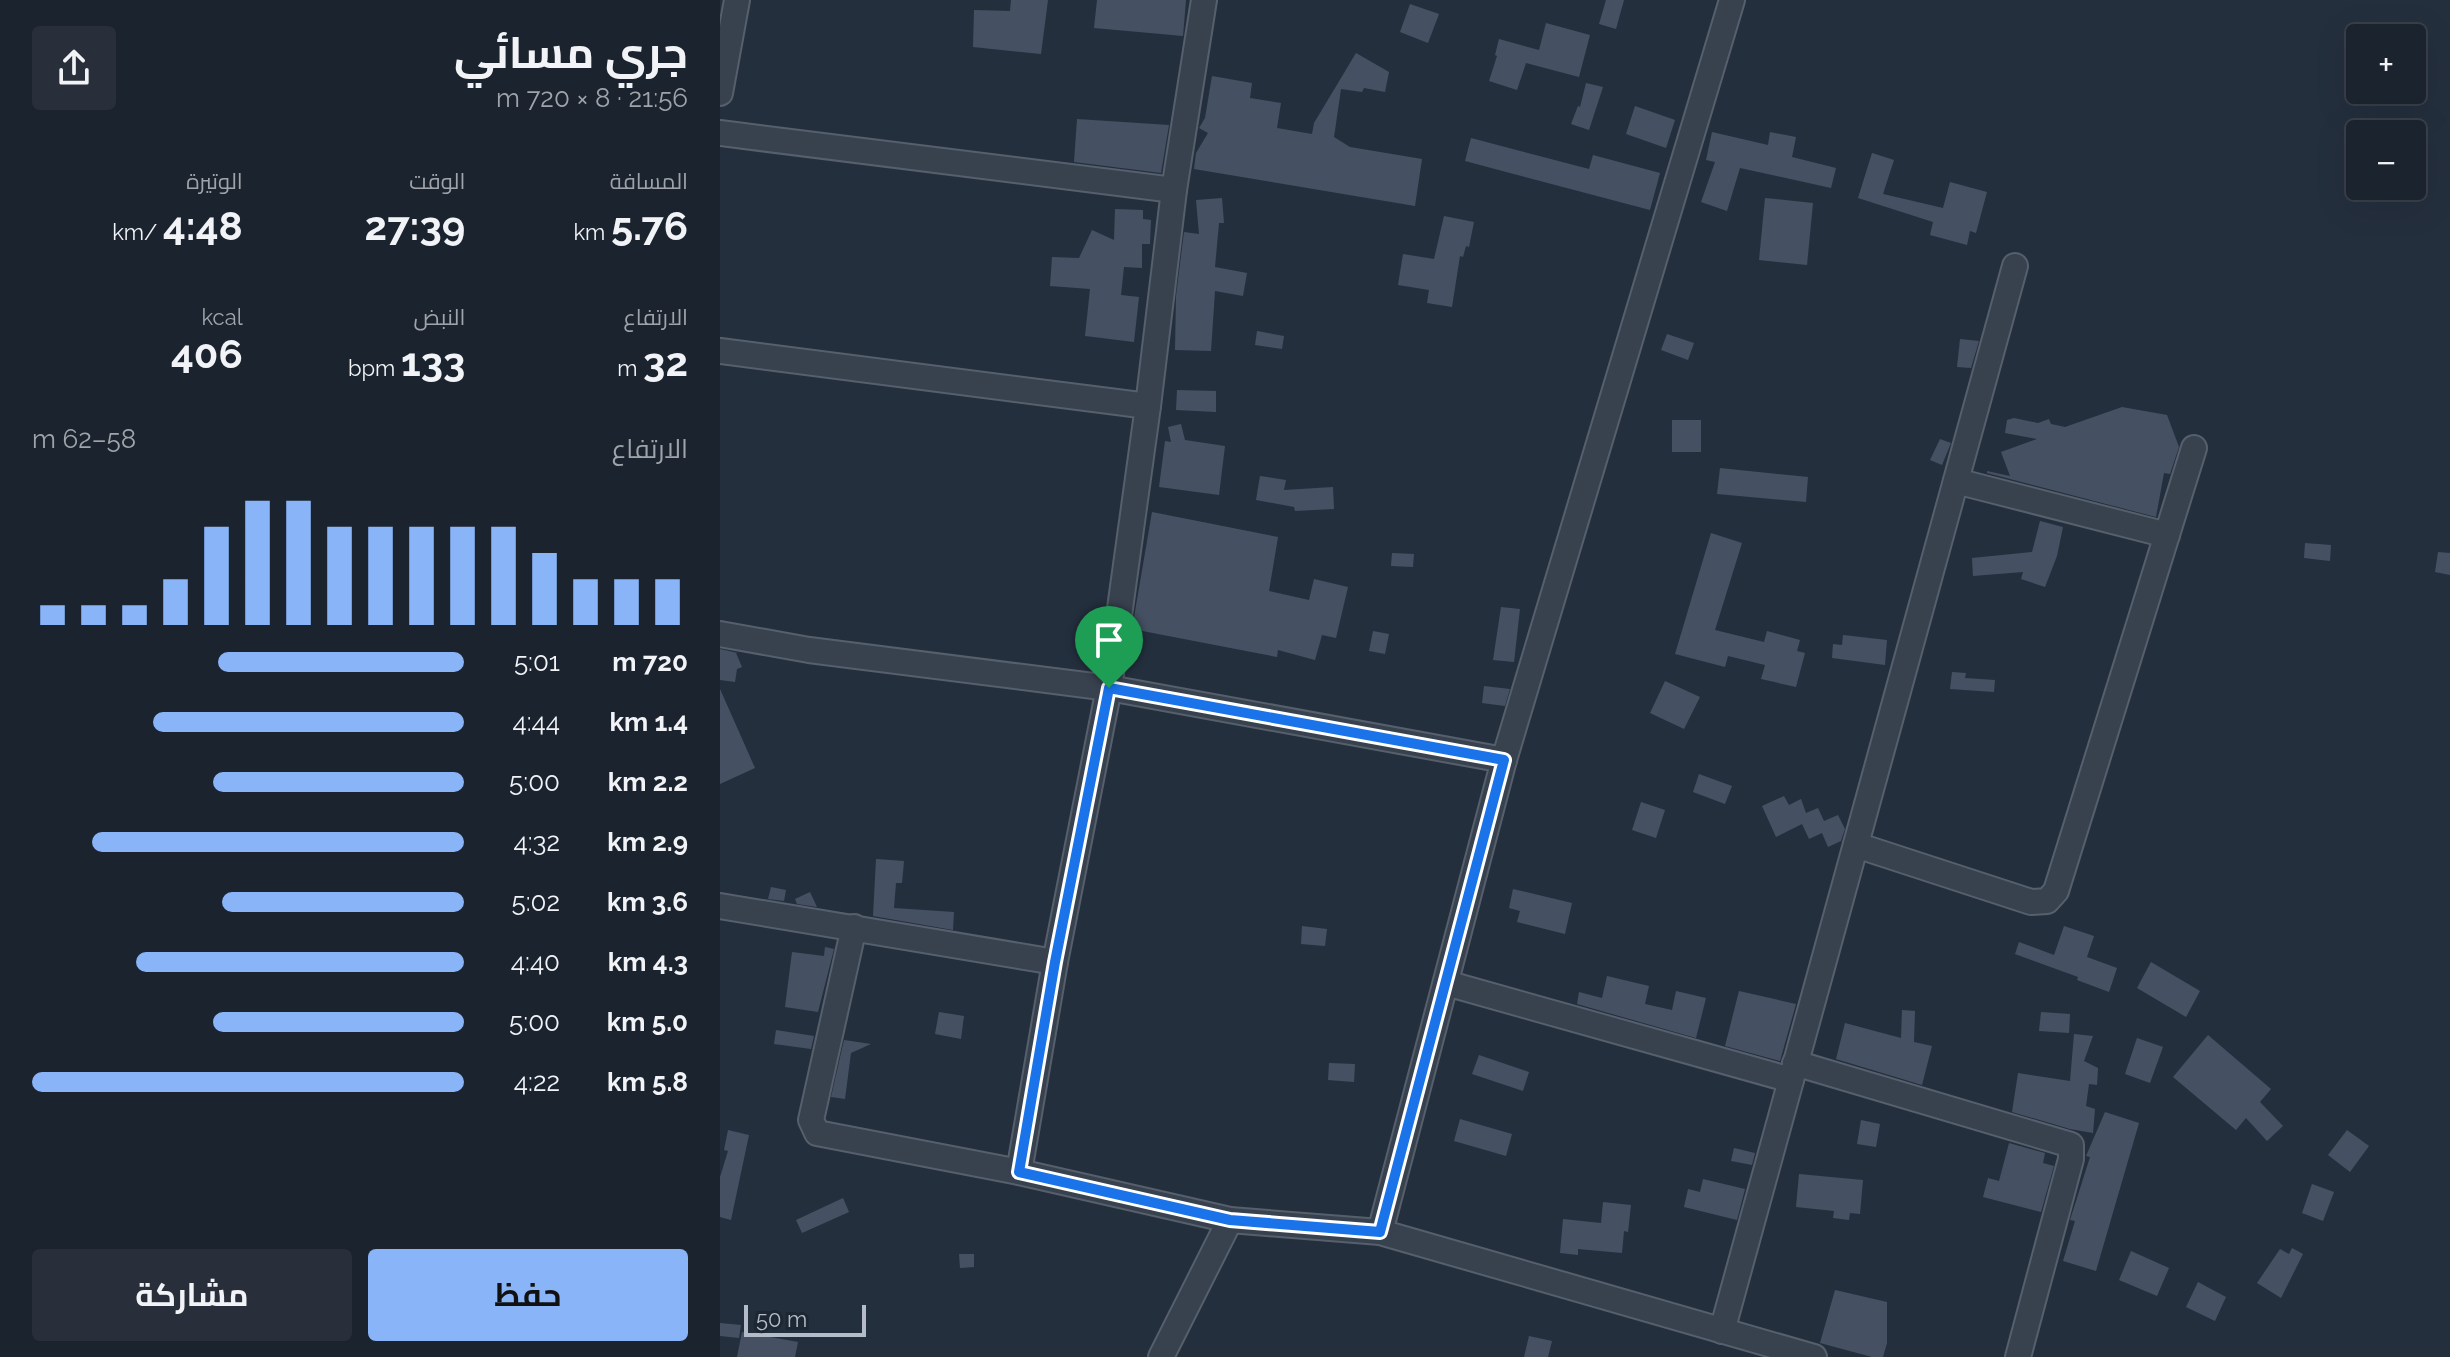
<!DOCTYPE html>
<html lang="ar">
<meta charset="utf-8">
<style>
:root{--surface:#1b232e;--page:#282f3a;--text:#f1f3f6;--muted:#a0a4aa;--line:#39404a;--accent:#8ab4f8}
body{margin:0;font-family:Raleway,Cairo,sans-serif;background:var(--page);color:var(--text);direction:rtl;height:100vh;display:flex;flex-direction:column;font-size:30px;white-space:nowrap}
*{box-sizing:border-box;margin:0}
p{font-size:26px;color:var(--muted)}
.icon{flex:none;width:44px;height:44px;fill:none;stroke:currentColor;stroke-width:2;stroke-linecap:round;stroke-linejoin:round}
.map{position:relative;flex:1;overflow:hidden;direction:ltr}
.drawer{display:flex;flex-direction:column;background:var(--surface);width:720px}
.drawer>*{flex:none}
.fabs{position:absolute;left:1626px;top:24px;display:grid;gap:16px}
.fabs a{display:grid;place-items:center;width:80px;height:80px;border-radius:8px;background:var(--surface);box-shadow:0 8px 32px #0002,0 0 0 2px var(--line);font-size:40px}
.scale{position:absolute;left:24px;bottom:20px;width:122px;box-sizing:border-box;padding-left:8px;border:4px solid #b4bcc9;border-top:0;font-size:22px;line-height:28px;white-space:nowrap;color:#b4bcc9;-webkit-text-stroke:6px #1d2633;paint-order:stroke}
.pin{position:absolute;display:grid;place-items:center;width:68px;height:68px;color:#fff;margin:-82px -34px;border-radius:50% 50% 50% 0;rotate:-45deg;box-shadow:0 0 8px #0007}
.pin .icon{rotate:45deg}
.round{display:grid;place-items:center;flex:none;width:84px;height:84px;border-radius:8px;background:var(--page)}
.headline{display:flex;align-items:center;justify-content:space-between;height:136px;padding:0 32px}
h1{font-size:44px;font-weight:700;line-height:60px}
.metrics{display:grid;grid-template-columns:repeat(3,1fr);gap:12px;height:136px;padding:8px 32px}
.metrics div{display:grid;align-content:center}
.metrics b{font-size:40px;font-weight:700}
.metrics small{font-size:22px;font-weight:400}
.metrics p{font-size:22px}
.chart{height:224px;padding:16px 32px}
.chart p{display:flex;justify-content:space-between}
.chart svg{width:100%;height:144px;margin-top:8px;stroke:var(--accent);stroke-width:6}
.button{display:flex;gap:16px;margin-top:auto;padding:16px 32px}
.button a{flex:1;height:92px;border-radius:8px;background:var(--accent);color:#111;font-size:32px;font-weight:700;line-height:92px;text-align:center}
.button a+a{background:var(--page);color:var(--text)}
ul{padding:0 32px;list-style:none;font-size:26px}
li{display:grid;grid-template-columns:128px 96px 1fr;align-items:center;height:60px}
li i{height:20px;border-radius:10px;background:var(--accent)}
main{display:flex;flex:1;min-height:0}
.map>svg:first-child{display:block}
</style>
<main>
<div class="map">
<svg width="1730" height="1357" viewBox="0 0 1730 1357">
<rect width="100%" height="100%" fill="#242f3e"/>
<g fill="#455162">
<path d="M291,0h37l-7,54 -68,-7 1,-37 36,1z"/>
<path d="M377,0h89l-3,36 -89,-8z"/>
<path d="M886,0h18l-8,29 -17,-5z"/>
<path d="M690,4l29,10 -11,29 -28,-11z"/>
<path d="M826,23l44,12 -11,42 -53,-14 -9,27 -28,-9 8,-25 -2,-1 4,-16 40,11z"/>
<path d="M636,53l33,19 -4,20 -21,-4 -2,4 -21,-3 -7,48 16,10 72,12 -7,47 -221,-37 2,-16 12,-20 -9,-5 6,-10 7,-42 40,7 -2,15 31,5 -4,25 35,6 2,-11z"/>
<path d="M866,83l17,4 -14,43 -18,-6 7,-18 2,1z"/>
<path d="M915,106l40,14 -9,28 -40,-14z"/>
<path d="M357,119l92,6 -8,48 -87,-11z"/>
<path d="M992,132l56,13 2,-13 26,5 -4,20 44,11 -5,20 -91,-20 -13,43 -26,-9 14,-40 -9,-2z"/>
<path d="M751,138l118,31 4,-14 67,18 -10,37 -185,-49z"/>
<path d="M1152,153l22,7 -11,34 60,14 7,-26 37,10 -11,41 -6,-2 -3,14 -37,-10 3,-13 -75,-24z"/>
<path d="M502,198l2,25h-5l-4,44 32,6 -4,23 -28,-5 -4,60 -36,-1 1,-54 8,-64 15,2 -3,-34z"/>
<path d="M1045,198l48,5 -6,62 -48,-5z"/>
<path d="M395,209l28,1v9l8,1 -1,24h-8v24l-18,-1 -3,28 18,2 -5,45 -49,-6 5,-47 -40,-3 2,-29 27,1 13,-28 22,10z"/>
<path d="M724,216l30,6 -5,25 -3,-1 -3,11 -3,-1 -8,51 -25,-4 2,-13 -31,-5 5,-31 31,5z"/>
<path d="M537,331l27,5 -2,13 -27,-4z"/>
<path d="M947,334l27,9 -6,17 -27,-10z"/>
<path d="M1240,339l19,2 -8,27 -14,-1z"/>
<path d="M457,390l39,1v21l-40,-2z"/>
<path d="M1402,407l45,8 12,32 -9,27 -6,-1 -8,44 -169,-44v-2l23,5 -9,-24 36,-13 -32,-6 2,-13 7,-2 24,5 11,-4 2,5 14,3z"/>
<rect x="952" y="420" width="29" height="32"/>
<path d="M461,424l4,16 40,6 -6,49 -60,-8 6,-46 6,1 -3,-15z"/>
<path d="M1220,439l11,4 -9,22 -12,-5z"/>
<path d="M1000,468l88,9 -2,25 -89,-8z"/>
<path d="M540,476l26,4 -2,10 49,-3 1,22 -39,2 -1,-4 -38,-7z"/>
<path d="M432,512l126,25 -9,54 40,9 5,-21 34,8 -12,51 -14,-3 -7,25 -37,-10 -1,7 -145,-28z"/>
<path d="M1320,521l23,6 -6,29 -12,31 -24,-8 2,-7 -50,4 -1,-18 60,-6z"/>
<path d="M991,533l31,10 -27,87 49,12 3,-11 33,9 -3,11 8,2 -9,34 -35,-8 4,-14 -37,-9 -3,11 -50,-13z"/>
<path d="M1585,543l26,2 -1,16 -26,-3z"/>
<path d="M1718,552l12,1v22l-15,-3z"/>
<path d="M672,553l22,1 -1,13 -22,-1z"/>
<path d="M781,607l19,2 -6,53 -21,-2z"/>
<path d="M653,631l16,3 -4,20 -16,-3z"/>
<path d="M1123,635l44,5 -2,25 -53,-7 1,-14 9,1z"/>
<path d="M0,649l18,4h-2l6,14 -5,2 -2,13 -15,-2z"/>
<path d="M1232,672l14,1 -1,5 30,2 -1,12 -44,-3z"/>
<path d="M945,681l35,16 -16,32 -34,-16z"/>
<path d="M764,686l26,3 -5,17 -23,-3z"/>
<path d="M0,689l35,79 -35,16z"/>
<path d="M979,774l33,12 -7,18 -32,-12z"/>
<path d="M1064,796l5,9 12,-6 5,14 12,-5 6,13 14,-6 7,14 -4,12 -13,6 -6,-14 -13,6 -7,-15 -26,13 -14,-31z"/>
<path d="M921,802l24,8 -9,28 -24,-8z"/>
<path d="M156,859l28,2 -2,22h-6l-2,25 60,4 -1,18 -80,-14z"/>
<path d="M51,887l15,3 -2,11 -16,-2z"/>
<path d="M793,889l59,14 -7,31 -48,-12 3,-11 -11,-3z"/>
<path d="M90,892l7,15 -20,-3 -2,-5z"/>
<path d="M582,926l25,3 -2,17 -24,-2z"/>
<path d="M1344,926l30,10 -7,21 30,11 -8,24 -32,-12 1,-3 -63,-23 4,-12 35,13z"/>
<path d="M105,947l9,2 -16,63 -33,-5 7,-55 32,4z"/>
<path d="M1431,962l49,29 -14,26 -49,-29z"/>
<path d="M887,976l42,10 -4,18 27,6 4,-19 30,7 -10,40 -119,-34 2,-12 23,6z"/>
<path d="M1019,991l57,13 -16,57 -55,-15z"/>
<path d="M1182,1010l13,1 -1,31 18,4 -10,39 -86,-26 9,-36 56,15z"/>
<path d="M219,1012l25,4 -3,23 -26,-5z"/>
<path d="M1321,1012l29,2 -1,19 -30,-2z"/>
<path d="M56,1030l38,6 -3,13 -37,-5z"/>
<path d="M1354,1034l19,2 -9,25 14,7 -1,17 -8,-1 -3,22 9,3 -2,24 -23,-4 -58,-17 6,-39 52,8z"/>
<path d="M1488,1035l63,54 -11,13 23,24 -16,15 -21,-23 -10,12 -63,-53z"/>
<path d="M1417,1038l26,9 -13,36 -25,-9z"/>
<path d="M124,1040l27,4 -20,9 -6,46 -14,-2z"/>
<path d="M759,1055l50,17 -6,19 -51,-17z"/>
<path d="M609,1063l26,1 -1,18 -26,-2z"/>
<path d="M1385,1112l34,11 -43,148 -33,-10 12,-40 -5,-1 20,-63 -4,-1z"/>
<path d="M740,1119l52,15 -6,22 -52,-15z"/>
<path d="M1141,1120l19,4 -4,23 -19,-3z"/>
<path d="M8,1130l21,5 -18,85 -11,-3v-40l8,-26 -4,-1z"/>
<path d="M1627,1130l22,16 -19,26 -22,-17z"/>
<path d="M1289,1143l36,10 -2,10 11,3 -13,46 -58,-15 5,-19 11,3z"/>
<path d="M1014,1148l21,5 -3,12 -21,-4z"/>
<path d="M1079,1174l64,6 -3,34 -10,-1 -1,7 -16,-2 1,-7 -38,-4z"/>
<path d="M983,1179l42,10 -8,31 -53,-13 4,-18 12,3z"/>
<path d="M1592,1184l22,8 -11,29 -21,-8z"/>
<path d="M123,1198l6,14 -47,21 -6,-13z"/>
<path d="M883,1202l28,3 -3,27 -4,-1 -2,22 -44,-4v6l-18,-2 3,-34 38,4z"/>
<path d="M1572,1248l11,6 -22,44 -24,-15 23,-34 9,5z"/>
<path d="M1411,1251l38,17 -12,28 -38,-16z"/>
<path d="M239,1254h15v13l-14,1z"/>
<path d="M1478,1282l28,15 -11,24 -29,-14z"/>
<path d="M1115,1290l52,12v41l-4,14h-11l-52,-14z"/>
<path d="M0,1323l21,2 -2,13 -19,-2z"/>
<path d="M22,1332l56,10 -3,15h-58z"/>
<path d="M809,1336l23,5 -4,16h-24z"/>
</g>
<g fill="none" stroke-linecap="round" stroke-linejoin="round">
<g stroke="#565f6c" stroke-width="28">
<g id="minor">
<path d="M0,93l17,-93"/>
<path d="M0,133l454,57"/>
<path d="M0,351l428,55"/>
<path d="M1236,481l211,54"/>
<path d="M0,634l89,16 300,38 395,72"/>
<path d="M1136,845l175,57 16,-1 9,-10 138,-443"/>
<path d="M0,906l335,56"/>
<path d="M134,927l-43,193 6,13 202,39 211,48 150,12 434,125"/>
<path d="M726,983l345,97"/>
<path d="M1075,1063l276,82v14l-53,198"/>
<path d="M299,1172l36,-210 54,-274 39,-282 26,-216 30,-190"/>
<path d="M660,1232l124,-472 228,-760"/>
<path d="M1002,1331l293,-1065"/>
<path d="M441,1357l69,-137"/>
</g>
</g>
<use href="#minor" stroke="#38414e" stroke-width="24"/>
</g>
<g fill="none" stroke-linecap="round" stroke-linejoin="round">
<g stroke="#fff" stroke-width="16">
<path id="route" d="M389,688l395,72 -124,472 -150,-12 -211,-48 36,-210z"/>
</g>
<use href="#route" stroke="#1a73e8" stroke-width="10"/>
</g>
</svg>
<div class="fabs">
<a>+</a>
<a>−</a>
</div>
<div class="scale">50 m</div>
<div class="pin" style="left:389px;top:688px;background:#1e9e55"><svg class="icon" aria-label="arrive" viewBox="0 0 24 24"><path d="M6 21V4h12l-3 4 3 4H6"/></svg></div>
</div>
<section class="drawer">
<div class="headline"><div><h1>جري مسائي</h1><p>21:56 · 8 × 720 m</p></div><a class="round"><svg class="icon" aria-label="share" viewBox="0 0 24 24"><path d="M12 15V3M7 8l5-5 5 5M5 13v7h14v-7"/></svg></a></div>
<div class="metrics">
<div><p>المسافة</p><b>5.76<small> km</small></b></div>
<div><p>الوقت</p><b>27:39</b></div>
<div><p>الوتيرة</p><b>4:48<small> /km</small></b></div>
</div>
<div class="metrics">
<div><p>الارتفاع</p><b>32<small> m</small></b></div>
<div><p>النبض</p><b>133<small> bpm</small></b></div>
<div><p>kcal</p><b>406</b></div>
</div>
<div class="chart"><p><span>الارتفاع</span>58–62 m</p>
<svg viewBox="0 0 160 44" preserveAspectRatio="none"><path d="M5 44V38M15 44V38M25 44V38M35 44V30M45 44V14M55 44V6M65 44V6M75 44V14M85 44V14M95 44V14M105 44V14M115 44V14M125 44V22M135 44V30M145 44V30M155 44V30"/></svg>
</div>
<ul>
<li><b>720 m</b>5:01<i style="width:57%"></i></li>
<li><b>1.4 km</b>4:44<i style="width:72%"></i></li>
<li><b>2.2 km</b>5:00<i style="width:58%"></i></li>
<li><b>2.9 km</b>4:32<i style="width:86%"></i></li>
<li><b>3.6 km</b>5:02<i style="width:56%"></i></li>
<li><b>4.3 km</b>4:40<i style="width:76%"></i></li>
<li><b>5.0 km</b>5:00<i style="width:58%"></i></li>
<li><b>5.8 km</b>4:22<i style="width:100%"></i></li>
</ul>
<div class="button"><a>حفظ</a><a>مشاركة</a></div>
</section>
</main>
